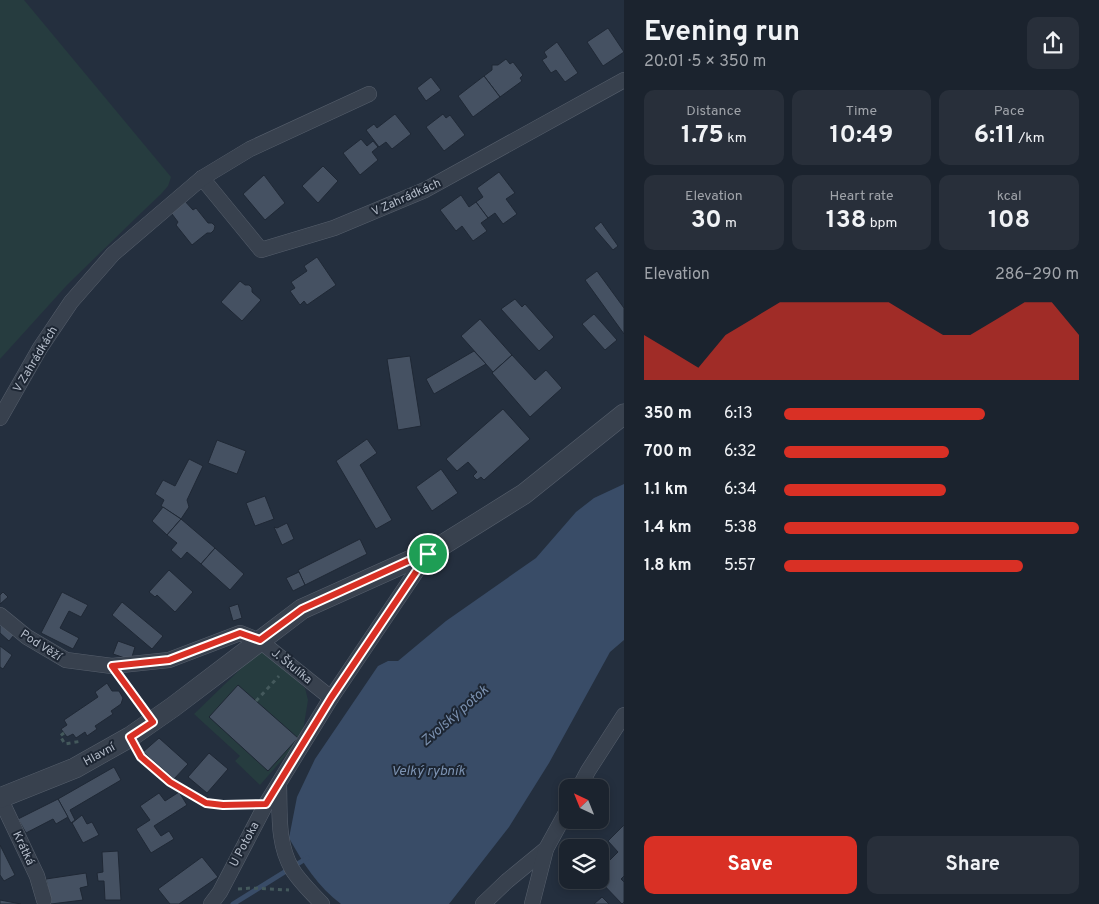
<!DOCTYPE html>
<meta charset="utf-8">
<style>
:root{--surface:#1b232e;--page:#282f3a;--text:#f1f3f6;--muted:#a0a4aa;--line:#39404a;--accent:#d93025}
body{margin:0;font-family:Overpass,sans-serif;background:var(--page);color:var(--text);height:100vh;display:flex;flex-direction:column;font-size:19px;white-space:nowrap}
*{box-sizing:border-box;margin:0}
p{font-size:16px;color:var(--muted)}
.icon{flex:none;width:28px;height:28px;fill:none;stroke:currentColor;stroke-width:2;stroke-linecap:round;stroke-linejoin:round}
.map{position:relative;flex:1;overflow:hidden}
.sheet{display:flex;flex-direction:column;background:var(--surface);width:475px}
.sheet>*{flex:none}
.needle{width:32px;rotate:317deg}
.buttons{position:absolute;left:559px;top:779px;display:grid;gap:10px}
.buttons a{display:grid;place-items:center;width:50px;height:50px;border-radius:10px;background:var(--surface);box-shadow:0 2px 8px #0003,0 0 0 1px var(--line);font-size:25px}
.pin{position:absolute;display:grid;place-items:center;width:42px;height:42px;color:#fff;margin:-21px;border:2px solid #fff;border-radius:50%;box-shadow:0 1px 5px #0007}
.round{display:grid;place-items:center;flex:none;width:52px;height:52px;border-radius:10px;background:var(--page)}
.head{display:flex;align-items:center;justify-content:space-between;height:85px;padding:0 20px}
h1{font-size:28px;font-weight:700;line-height:38px}
.stats{display:grid;grid-template-columns:repeat(3,1fr);gap:8px;height:85px;padding:5px 20px}
.stats div{display:grid;align-content:center;border-radius:10px;background:var(--page);text-align:center}
.stats b{font-size:25px;font-weight:700}
.stats small{font-size:14px;font-weight:400}
.stats p{font-size:14px}
.chart{height:140px;padding:10px 20px}
.chart p{display:flex;justify-content:space-between}
.chart svg{width:100%;height:90px;margin-top:5px;fill:var(--accent);opacity:.7}
.primary-button{display:flex;gap:10px;margin-top:auto;padding:10px 20px}
.primary-button a{flex:1;height:58px;border-radius:10px;background:var(--accent);color:#fff;font-size:20px;font-weight:700;line-height:58px;text-align:center}
.primary-button a+a{background:var(--page);color:var(--text)}
ul{padding:0 20px;list-style:none;font-size:16px}
li{display:grid;grid-template-columns:80px 60px 1fr;align-items:center;height:38px}
li i{height:12px;border-radius:6px;background:var(--accent)}
main{display:flex;flex:1;min-height:0}
.map>svg:first-child{display:block}
</style>
<main>
<div class="map">
<svg width="624" height="904" viewBox="0 0 624 904">
<rect width="100%" height="100%" fill="#242f3e"/>
<g fill="#263c3f">
<path d="M0,0h24l147,177 -3,9 -7,8 -19,18 -75,73 -67,74z"/>
<path d="M267,652l38,36 3,12 -6,37 -42,48 -25,-24 5,-5 -46,-42 63,-61z"/>
</g>
<path fill="#394c67" d="M624,484v156l-14,12 -61,111 -40,64 -60,77h-108c-23,-17 -38,-41 -52,-66l8,-41 18,-38 63,-93 10,-5h10l48,-40 90,-63 40,-46 18,-14z"/>
<g fill="none" stroke-linecap="round" stroke-linejoin="round">
<path stroke="#394c67" stroke-width="5" d="M233,904l74,-46"/>
</g>
<g fill="#455162" stroke="#1f2835">
<path d="M608,28l16,24 -21,14 -16,-24z"/>
<path d="M557,42l21,31 -13,9 -9,-12 -5,3 -9,-13 5,-3 -3,-5z"/>
<path d="M506,59l4,5 3,-2 10,13 -3,3 2,3 -22,16 -16,-21 8,-6v-5h6z"/>
<path d="M484,76l16,21 -27,20 -15,-21z"/>
<path d="M431,77l10,13 -15,11 -9,-13z"/>
<path d="M395,114l16,20 -19,15 -6,-7 -7,5 -13,-17 8,-6 3,4z"/>
<path d="M443,114l3,4 4,-3 15,20 -21,16 -18,-24z"/>
<path d="M361,139l6,7 6,-5 5,6 -6,5 6,8 -18,15 -17,-22z"/>
<path d="M323,166l15,15 -20,22 -16,-17z"/>
<path d="M499,172l16,21 -9,6 11,15 -14,10 -8,-11 -7,5 -12,-16 7,-5 -6,-9z"/>
<path d="M264,175l21,28 -20,17 -22,-26z"/>
<path d="M461,195l8,12 7,-5 12,16 -7,5 6,8 -14,10 -11,-15 -6,5 -16,-21z"/>
<path d="M183,199l10,11 3,-2 12,15h4l3,3 -1,4 -3,3h-4l-15,12 -16,-20 2,-3 -9,-12z"/>
<path d="M601,222l17,24 -5,4 -19,-22z"/>
<path d="M317,257l19,28 -29,20 -3,-4 -4,4 -10,-14 5,-3 -4,-6 16,-11 -3,-5z"/>
<path d="M597,271l27,37v26l-39,-54z"/>
<path d="M240,281l5,4h4l3,3v4l9,8 -19,21 -21,-19z"/>
<path d="M515,299l7,8 3,-3 29,33 -15,14 -38,-42z"/>
<path d="M594,314l23,26 -12,10 -23,-26z"/>
<path d="M480,319l32,36 -19,17 -32,-36z"/>
<path d="M474,351l12,13 -52,30 -8,-15z"/>
<path d="M512,355l23,25 11,-10 16,18 -32,29 -38,-44z"/>
<path d="M410,356l11,70 -23,4 -11,-71z"/>
<path d="M503,409l27,30 -46,41 -3,-3 -4,3 -4,-4 4,-4 -9,-10 -11,9 -11,-12z"/>
<path d="M367,439l10,14 -17,12 32,55 -16,9 -40,-68z"/>
<path d="M217,440l29,11 -9,23 -29,-11z"/>
<path d="M189,459l14,7 -16,34 2,7 -8,12 -20,-13 3,-6 -9,-6 8,-14 12,6z"/>
<path d="M441,469l17,24 -26,18 -16,-24z"/>
<path d="M265,496l9,23 -19,7 -9,-23z"/>
<path d="M163,507l18,12 -14,16 -15,-14z"/>
<path d="M181,519l34,29 -14,16 -14,-12 -6,7 -10,-9 6,-7 -10,-8z"/>
<path d="M287,523l7,16 -12,6 -8,-18 3,1z"/>
<path d="M360,539l7,15 -62,31 -7,-15z"/>
<path d="M215,548l29,26 -14,16 -29,-26z"/>
<path d="M169,570l24,22 -18,20 -18,-17 -2,2 -6,-5z"/>
<path d="M299,572l6,13 -12,6 -7,-13z"/>
<path d="M3,592l5,5 -8,7v-9z"/>
<path d="M62,592l26,13 -7,12 -12,-6 -9,17 19,10 -6,11 -32,-16z"/>
<path d="M122,602l41,34 -11,13 -40,-34z"/>
<path d="M238,604l4,14 -9,3 -4,-14z"/>
<path d="M0,624l14,11 -5,6 -9,-8z"/>
<path d="M118,641l17,6 -4,13 -18,-6z"/>
<path d="M0,646l12,9 -9,14 -3,-2z"/>
<path d="M107,683l5,8h7l4,7 -2,6 -10,7 2,3 -18,12 2,3 -10,7 -2,-4 -9,6 -3,-4 -6,3 -6,-8 6,-4 -3,-5 34,-23 -3,-5z"/>
<path d="M238,685l60,53 -30,33 -59,-54z"/>
<path d="M159,738l29,26 -14,15 -31,-27z"/>
<path d="M209,753l19,16 -21,24 -19,-16z"/>
<path d="M114,767l7,13 -51,30 5,10 -4,3 -13,-24z"/>
<path d="M179,792l8,13 -33,21 7,10 8,-5 5,8 -23,14 -15,-24 14,-9 -10,-14 19,-13 6,8z"/>
<path d="M58,799l10,18 -12,7 -3,-5 -27,14 -8,-14z"/>
<path d="M82,815l5,9 5,-2 7,13 -16,8 -11,-20z"/>
<path d="M624,825v51l-3,3 3,3v20l-2,2 -23,-24 1,-14 4,-4 2,2 12,-12 -10,-11z"/>
<path d="M0,845l15,30 -11,6 -4,-6z"/>
<path d="M118,851l3,49h-16l-1,-19h-6l-1,-8 6,-1 -1,-20z"/>
<path d="M202,857l16,20 -39,27h-9l-12,-15z"/>
<path d="M86,873l2,13 -8,2 3,12 -32,4 -5,-25z"/>
<path d="M602,897l7,7h-15z"/>
<path d="M0,900l21,4h-21z"/>
</g>
<g fill="none" stroke-linecap="round" stroke-linejoin="round">
<g stroke="#565f6c" stroke-width="9">
<path id="service" d="M112,666l41,55"/>
</g>
<g stroke="#565f6c" stroke-width="16">
<g id="minor">
<path d="M202,178l59,72 73,-22 91,-38 199,-110"/>
<path d="M0,418l40,-70 31,-46 42,-48 89,-76 48,-29 119,-55"/>
<path d="M0,615l27,22 39,23 46,6 57,-6 71,-27 20,8 71,57"/>
<path d="M279,785c1,28 -2,58 13,84 7,12 20,24 30,35"/>
<path d="M579,788l9,-17 36,-56"/>
<path d="M0,798l37,78 7,24"/>
<path d="M211,904l9,-12 46,-88 65,-106 97,-144"/>
<path d="M483,904l24,-23 39,-32"/>
<path d="M532,904l14,-55 22,-40"/>
</g>
</g>
<g stroke="#565f6c" stroke-width="21">
<path id="tertiary" d="M0,798l75,-30 55,-31 43,-30 129,-98 107,-48 19,-7 96,-60 100,-80"/>
</g>
<g stroke="#44595c" stroke-width="3" stroke-dasharray="4 4" stroke-linecap="butt">
<path d="M256,701l23,-25"/>
<path d="M64,733l-4,3 5,8 17,-3"/>
<path d="M138,753l3,4 29,25 36,21 44,1"/>
<path d="M238,889l13,-1 38,2"/>
</g>
<use href="#service" stroke="#38414e" stroke-width="8"/>
<use href="#minor" stroke="#38414e" stroke-width="15"/>
<use href="#tertiary" stroke="#38414e" stroke-width="20"/>
</g>
<g fill="none" stroke-linecap="round" stroke-linejoin="round">
<g stroke="#fff" stroke-width="10">
<path id="route" d="M428,554l-97,144 -65,106 -43,1 -17,-2 -36,-21 -29,-25 -11,-20 23,-15 -41,-56 57,-6 71,-27 20,7 42,-31 106,-48z"/>
</g>
<use href="#route" stroke="#d93025" stroke-width="6"/>
</g>
<g text-anchor="middle" stroke-width="4" stroke-linejoin="round" paint-order="stroke">
<g font-size="12" fill="#b4bcc9" stroke="#1d2633">
<text transform="translate(406 197) rotate(-24)" y="4">V Zahrádkách</text>
<text transform="translate(35 359) rotate(-59)" y="4">V Zahrádkách</text>
<text transform="translate(41 645) rotate(33)" y="4">Pod Věží</text>
<text transform="translate(292 666) rotate(39)" y="4">J. Štulíka</text>
<text transform="translate(99 754) rotate(-29)" y="4">Hlavní</text>
<text transform="translate(244 844) rotate(-62)" y="4">U Potoka</text>
<text transform="translate(24 848) rotate(65)" y="4">Krátká</text>
</g>
<g font-size="14" font-style="italic" fill="#7c92b1" stroke="#1d2633">
<text transform="translate(454 715) rotate(-41)" y="5">Zvolský potok</text>
<text x="428" y="775">Velký rybník</text>
</g>
</g>
</svg>
<div class="buttons">
<a><svg class="needle" viewBox="-14 -14 28 28"><path d="M0-13l5 13h-10z" fill="#e53935"/><path d="M0 13l5-13h-10z" fill="#a0a4aa"/></svg></a>
<a><svg class="icon" aria-label="layers" viewBox="0 0 24 24"><path d="M12 4l9 5-9 5-9-5zM3 14l9 5 9-5"/></svg></a>
</div>
<div class="pin" style="left:428px;top:554px;background:#1e9e55"><svg class="icon" aria-label="arrive" viewBox="0 0 24 24"><path d="M6 21V4h12l-3 4 3 4H6"/></svg></div>
</div>
<section class="sheet">
<div class="head"><div><h1>Evening run</h1><p>20:01 · 5 × 350 m</p></div><a class="round"><svg class="icon" aria-label="share" viewBox="0 0 24 24"><path d="M12 15V3M7 8l5-5 5 5M5 13v7h14v-7"/></svg></a></div>
<div class="stats">
<div><p>Distance</p><b>1.75<small> km</small></b></div>
<div><p>Time</p><b>10:49</b></div>
<div><p>Pace</p><b>6:11<small> /km</small></b></div>
</div>
<div class="stats">
<div><p>Elevation</p><b>30<small> m</small></b></div>
<div><p>Heart rate</p><b>138<small> bpm</small></b></div>
<div><p>kcal</p><b>108</b></div>
</div>
<div class="chart"><p><span>Elevation</span>286–290 m</p>
<svg viewBox="0 0 160 44" preserveAspectRatio="none"><path d="M0 44V22L10 30L20 38L30 22L40 14L50 6L60 6L70 6L80 6L90 6L100 14L110 22L120 22L130 14L140 6L150 6L160 22V44z"/></svg>
</div>
<ul>
<li><b>350 m</b>6:13<i style="width:68%"></i></li>
<li><b>700 m</b>6:32<i style="width:56%"></i></li>
<li><b>1.1 km</b>6:34<i style="width:55%"></i></li>
<li><b>1.4 km</b>5:38<i style="width:100%"></i></li>
<li><b>1.8 km</b>5:57<i style="width:81%"></i></li>
</ul>
<div class="primary-button"><a>Save</a><a>Share</a></div>
</section>
</main>
